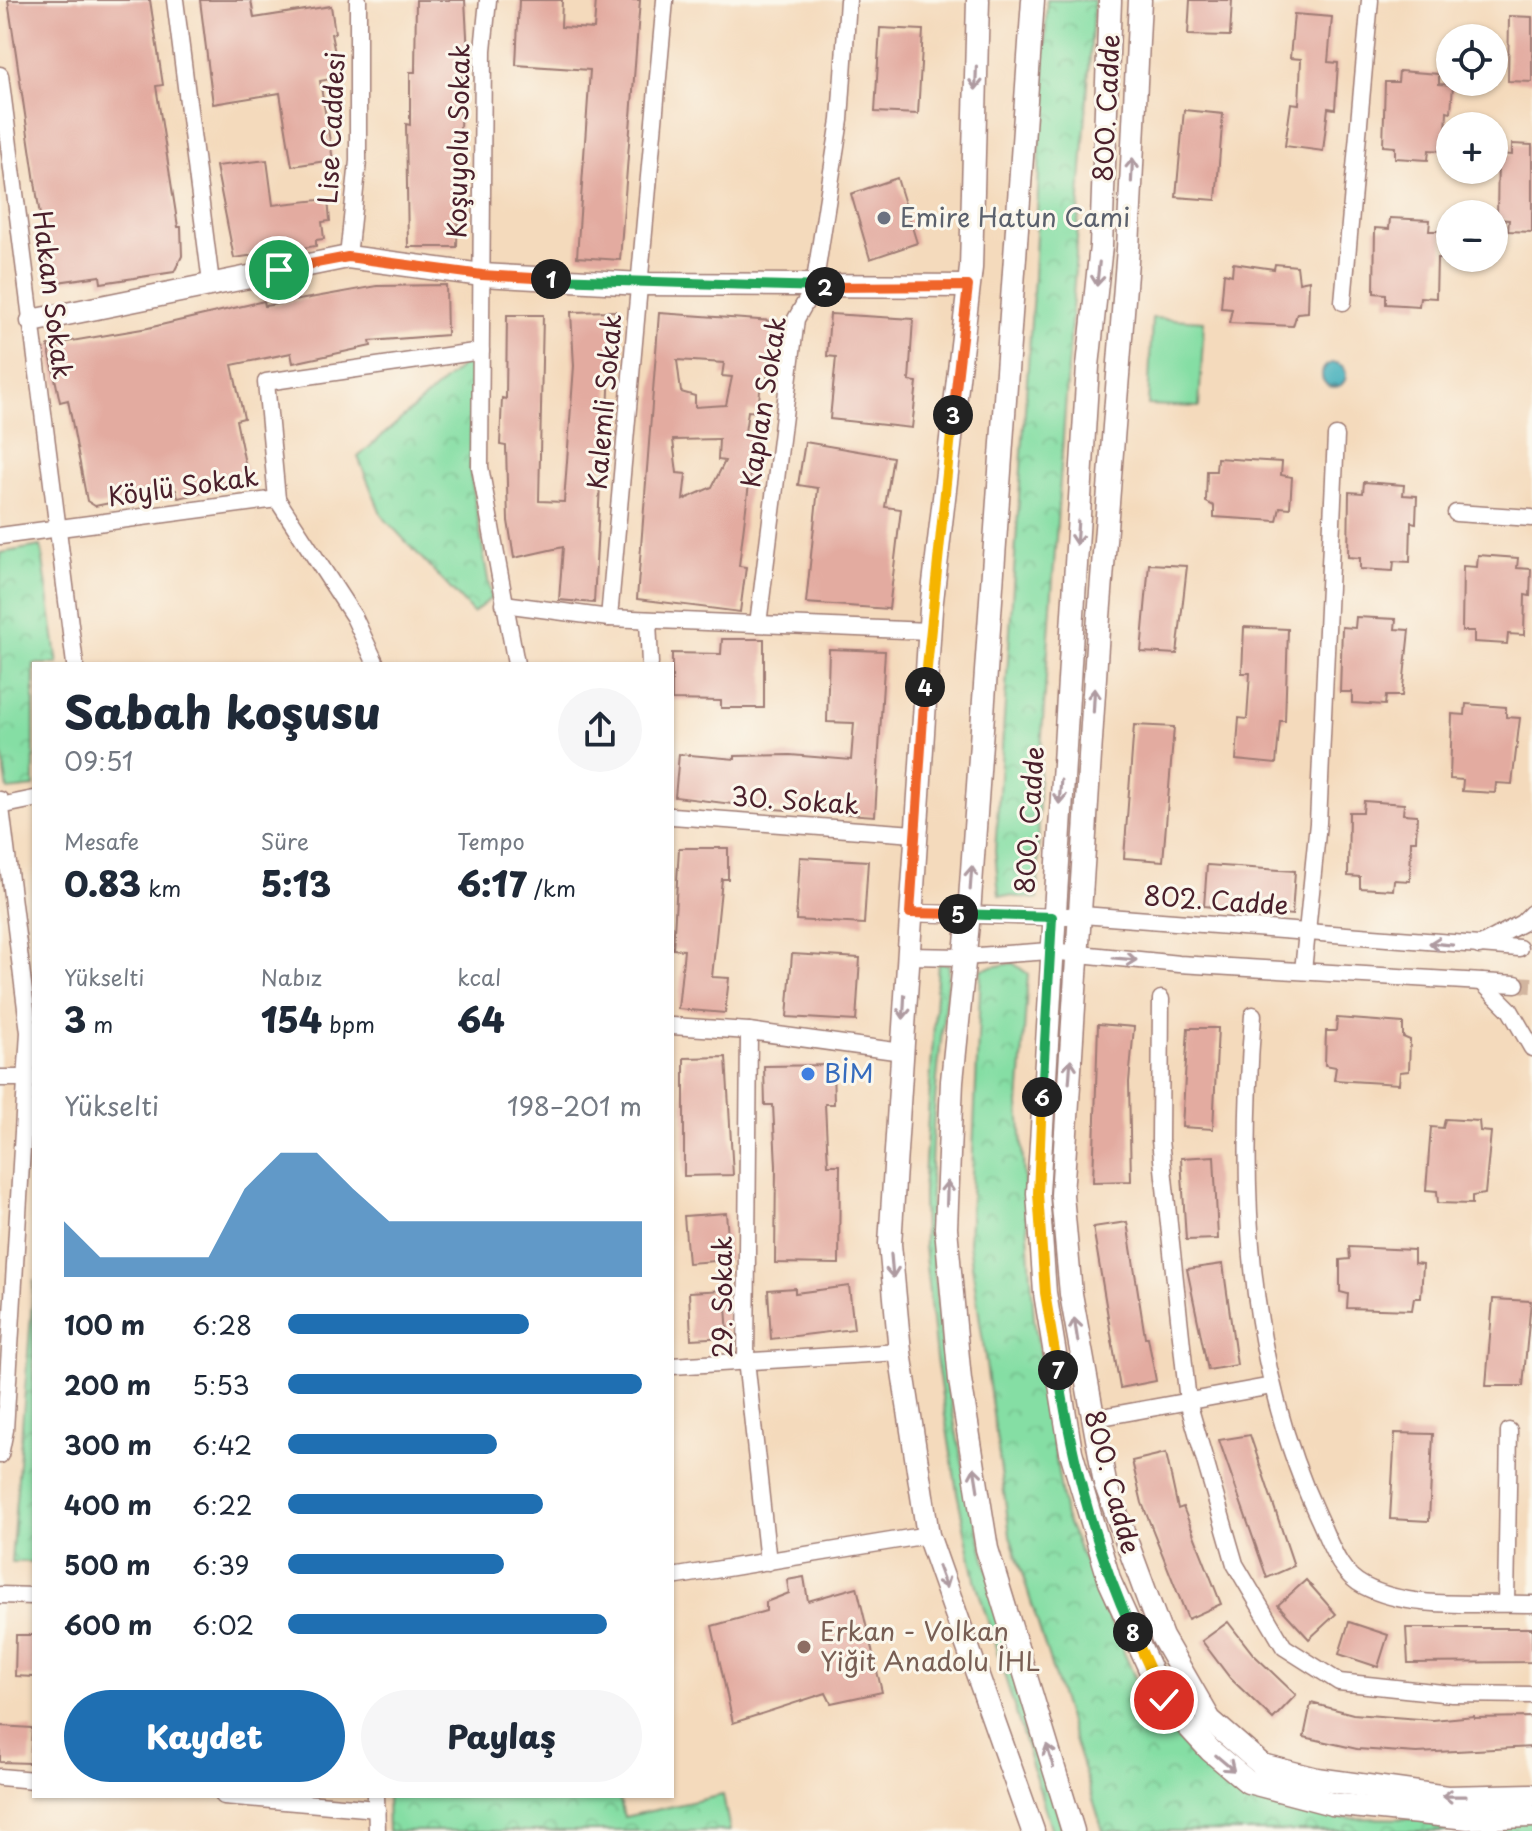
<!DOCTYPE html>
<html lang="tr">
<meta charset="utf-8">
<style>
:root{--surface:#fff;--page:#f6f6f7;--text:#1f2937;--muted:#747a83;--accent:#1f6fb2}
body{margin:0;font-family:"Playpen Sans",sans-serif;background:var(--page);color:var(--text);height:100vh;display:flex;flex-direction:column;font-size:30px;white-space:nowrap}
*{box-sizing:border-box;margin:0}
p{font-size:26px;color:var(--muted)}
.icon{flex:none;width:44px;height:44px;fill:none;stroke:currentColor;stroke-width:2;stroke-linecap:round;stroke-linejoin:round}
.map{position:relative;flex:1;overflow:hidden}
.details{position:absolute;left:32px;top:662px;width:642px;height:1136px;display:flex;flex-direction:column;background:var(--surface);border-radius:0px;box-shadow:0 2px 6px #0004}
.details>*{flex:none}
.fabs{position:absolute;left:1436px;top:24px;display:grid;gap:16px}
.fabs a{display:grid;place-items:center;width:72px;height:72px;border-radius:50%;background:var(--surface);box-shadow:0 2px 6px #0004;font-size:40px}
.pin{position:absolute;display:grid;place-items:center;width:68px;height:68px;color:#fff;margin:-34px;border:4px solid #fff;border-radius:50%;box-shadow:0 2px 8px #0007}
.km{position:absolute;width:40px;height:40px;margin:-20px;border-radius:50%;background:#222;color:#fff;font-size:22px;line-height:40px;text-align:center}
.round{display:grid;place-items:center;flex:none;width:84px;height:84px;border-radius:42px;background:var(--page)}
.overview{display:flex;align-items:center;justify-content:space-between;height:136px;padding:0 32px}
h1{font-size:44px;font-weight:800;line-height:60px}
.metrics{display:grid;grid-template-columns:repeat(3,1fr);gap:12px;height:136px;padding:8px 32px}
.metrics div{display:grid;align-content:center}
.metrics b{font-size:34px;font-weight:800}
.metrics small{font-size:22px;font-weight:400}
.metrics p{font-size:22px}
.chart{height:224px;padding:16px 32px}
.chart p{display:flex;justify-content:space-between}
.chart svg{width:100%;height:144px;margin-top:8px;fill:var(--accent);opacity:.7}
.action{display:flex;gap:16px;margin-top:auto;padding:16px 32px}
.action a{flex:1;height:92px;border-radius:48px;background:var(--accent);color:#fff;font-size:32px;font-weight:800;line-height:92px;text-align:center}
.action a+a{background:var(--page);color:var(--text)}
ul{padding:0 32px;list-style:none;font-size:26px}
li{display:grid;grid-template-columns:128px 96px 1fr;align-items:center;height:60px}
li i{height:20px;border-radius:10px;background:var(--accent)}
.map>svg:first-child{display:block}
</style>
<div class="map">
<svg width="1532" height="1831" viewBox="0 0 1532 1831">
<defs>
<pattern id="grass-tufts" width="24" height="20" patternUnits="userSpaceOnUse" patternTransform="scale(2)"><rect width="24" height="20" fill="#85dea4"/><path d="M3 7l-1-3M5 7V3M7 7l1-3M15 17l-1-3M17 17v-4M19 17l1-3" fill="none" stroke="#74be8d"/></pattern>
<pattern id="park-crowns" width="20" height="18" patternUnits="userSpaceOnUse" patternTransform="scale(2)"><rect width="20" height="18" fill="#85dea4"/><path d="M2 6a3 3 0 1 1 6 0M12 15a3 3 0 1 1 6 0" fill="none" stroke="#74be8d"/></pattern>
<pattern id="water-ripples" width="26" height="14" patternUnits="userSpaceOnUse" patternTransform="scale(2)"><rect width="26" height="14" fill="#3dadba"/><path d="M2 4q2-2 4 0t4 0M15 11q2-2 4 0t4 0" fill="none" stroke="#358c97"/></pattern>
</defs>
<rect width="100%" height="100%" fill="#fbf7ec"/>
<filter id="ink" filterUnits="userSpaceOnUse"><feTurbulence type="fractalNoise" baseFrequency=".0125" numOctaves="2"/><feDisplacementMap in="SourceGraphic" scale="16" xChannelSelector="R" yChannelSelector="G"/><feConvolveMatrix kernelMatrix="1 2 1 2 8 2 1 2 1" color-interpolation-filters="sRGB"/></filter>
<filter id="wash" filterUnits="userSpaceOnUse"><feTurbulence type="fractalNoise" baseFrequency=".006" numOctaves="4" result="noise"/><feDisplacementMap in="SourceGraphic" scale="32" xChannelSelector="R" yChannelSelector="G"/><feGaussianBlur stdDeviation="1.8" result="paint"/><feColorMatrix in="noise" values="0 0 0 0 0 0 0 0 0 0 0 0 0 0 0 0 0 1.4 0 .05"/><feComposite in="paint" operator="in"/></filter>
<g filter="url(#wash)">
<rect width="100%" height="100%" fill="#f4dabc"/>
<path fill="url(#grass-tufts)" stroke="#687e68" stroke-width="2" d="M938,963l11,1c-8,83 -21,169 -18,253 6,212 74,413 132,614h-11l-77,-252 -18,-87 -21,-134 -12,-112 -1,-53z"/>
<g fill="url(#park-crowns)" stroke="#687e68" stroke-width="2">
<path d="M1047,0h47l-55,776 -1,123 -39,-4 -4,-44 39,-574z"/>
<path d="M474,355l-4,116 21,127 -18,15 -91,-97 -24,-59z"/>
<path d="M41,546l17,118h-24v123l-26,3 -8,-49v-188z"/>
<path d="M1013,963l15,11 -9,131 15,214 31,198 73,168 57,76 69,42 72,15 196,2v11h-429l-93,-296 -41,-292 12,-274z"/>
<path d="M34,1279v283h-23z"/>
<path d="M723,1795l7,36h-342l-1,-35h232l5,21z"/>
</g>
<path fill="#85dea4" stroke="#687e68" stroke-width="2" d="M1152,318l52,3 -5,86 -51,-2z"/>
<circle fill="url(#water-ripples)" stroke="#446672" stroke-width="2" cx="1334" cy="375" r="12"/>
<g id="blocks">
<g fill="#e3aba0" fill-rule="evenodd">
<path d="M8,0h142l13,85 -7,1 22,141h3l1,29 -8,16 -73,11 -1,-7 -50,7z"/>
<path d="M200,0h51l3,18 77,-12 4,27 -4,1 9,43 -20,4 13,79 -41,6 -12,-73 -67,11z"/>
<path d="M416,0h49l3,54h-6l-5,193h-49l-2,-123 4,1v-53h5z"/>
<path d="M519,0h43l-1,27 33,2 2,-29h44l-20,260 -43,-3 13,-187 -74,-5z"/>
<path d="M1190,0h42l-2,36 -42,-1z"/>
<path d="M1294,14l38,3 -4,45 10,1 -3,46 -7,-1 -5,43 -38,-5 6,-43 8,1 2,-45 -11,-1z"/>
<path d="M1509,16l23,1v65l-24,-1z"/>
<path d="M880,28l43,2 -5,84 -43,-2z"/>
<path d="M1399,71l40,3v10l14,1 -2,27 -4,-1 -2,40 -16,-1 -1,10 -33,-2v-11l-12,-1 2,-64h13z"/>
<path d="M1184,110l39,4 -7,86 -40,-3z"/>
<path d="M1512,144l20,1v87l-24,-1 1,-11 -12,-1 1,-65 14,1z"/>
<path d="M267,160l6,45 55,-6 2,22 -8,1 2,17 -8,1v6l-82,12 -18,-92z"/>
<path d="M897,178l20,65 -47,16 -19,-65z"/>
<path d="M1390,218l40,2 -1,11h14l-1,27h-5l-1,40 -16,-1 -1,9 -33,-2v-10l-12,-1 1,-65 14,1z"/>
<path d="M1233,263l41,6 1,-5 22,2 2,16 10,-2 -1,32 -11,1 -4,13 -64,-3 3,-14 -11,-1 3,-35 8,2z"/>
<path d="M446,285l1,50 -77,6 1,5 -78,17 -2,-10 -59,12 12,53 -8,2 13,63 -71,15 -2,-8 -81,16 -8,-5 -19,-101 -8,2 -12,-57 100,-17 116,-27 1,5 112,-20z"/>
<path d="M615,311l1,54h-6l-4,100h-5l-7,138 -35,-3 4,-53 -49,11 -6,-37 -2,-75 -6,-1 2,-47 4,1 1,-84h36l-4,186 25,1 10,-136 -3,-54z"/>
<path d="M659,313l114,8 -6,60 -6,-1 -3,32 -10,-1 -3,21 10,2 -16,132 7,1 -6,45 -103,-13zM677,360l47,3 -2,13 10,1 -6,28 -31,2v-11l-14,-4zM719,439l-1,21 7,1 -13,26 -29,13 3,-26 -9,-1 -4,-33z"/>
<path d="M830,314l83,5 -4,62 8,1 -5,46 -82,-9 6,-62 -9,-1z"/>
<path d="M805,442l88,15 -8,50 16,2 -12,100 -83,-6 12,-115 -20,-3z"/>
<path d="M1217,458l65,4 -1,13 11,2 -2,31 -10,-1 -3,14 -63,-4v-11l-8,-4 1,-31h9z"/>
<path d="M1364,482l40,3 -1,10 14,1 -1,27 -5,-1 -1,40 -16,-1 -1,10 -33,-2v-11l-12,-1 1,-65 14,1z"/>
<path d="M1478,555l40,3 -1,10 14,1 -1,27 -5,-1 -1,40 -16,-1 -1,10 -33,-2v-11h-12l1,-65 14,1z"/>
<path d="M1149,564l38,2 -10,88 -36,-2z"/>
<path d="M1356,617l40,2 -1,10 14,1 -7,66h-16l-1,9 -33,-2v-11h-12l2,-65 13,1z"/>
<path d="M1244,627l44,2 -3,92h-5l-4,43 -40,-4 3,-42 8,1 3,-46h-8z"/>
<path d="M722,639h42v69h-43v-7l-49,-1v-47l49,1z"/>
<path d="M829,649l56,2 -10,165 -102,-7 -98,-12 4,-43 56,5v-3l55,-1 61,5 3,-37 -27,-1z"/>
<path d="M1466,704l40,3v10l14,1 -8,66 -16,-1 -1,10 -33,-2 1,-11 -13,-1 2,-65 13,1z"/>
<path d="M1134,725l40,2 -11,134 -39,-3z"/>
<path d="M1364,801l40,3 -1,10 14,1 -1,26h-5l-1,40 -16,-1 -1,10 -33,-2v-11l-12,-1 1,-64h14z"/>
<path d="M679,848h49v31h-6l-10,98 17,1 -4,35 -47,-4 6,-59 -11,-1z"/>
<path d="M800,857l68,4 -4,63 -68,-4z"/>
<path d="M1207,865l88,6 -3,44 -88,-9z"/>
<path d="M792,954l68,4 -4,63 -69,-4z"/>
<path d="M1337,1018l66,5v14l7,3 -1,31 -9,1 -1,12 -65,-4 2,-13 -11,-2 1,-34h10z"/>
<path d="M1098,1024l36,3 -5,55 2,99 -38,1z"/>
<path d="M1188,1028h30l-5,101 -31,-2z"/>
<path d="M726,1057l7,118 -49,1v-118z"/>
<path d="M833,1065l1,39h-9l3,61h12l-1,99 -64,-1 1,-97 -3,-61h-8l-1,-39z"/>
<path d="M1445,1119l34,2 1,10 11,1 -6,62 -13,2v8l-34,-1 -1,-12 -11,-1 5,-63 12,1z"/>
<path d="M1214,1156l4,83 -32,1 -5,-82z"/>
<path d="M726,1213l4,47 -42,3 -4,-47z"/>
<path d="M1127,1222l18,115h3l8,44 -36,7 -27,-161z"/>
<path d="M1349,1247l65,3v13l9,1 -2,34h-7l-2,12 -65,-2 1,-14 -8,-2v-32l10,-1z"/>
<path d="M1223,1264l14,101 -29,5 -21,-101z"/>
<path d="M849,1286l5,43 -83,10 -3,-49 27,-2v5z"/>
<path d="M725,1290l3,47 -37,2 -2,-47z"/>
<path d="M1493,1299l38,2 -8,85h-37z"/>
<path d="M1395,1433l38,1 -4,87 -39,-2z"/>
<path d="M1250,1435l44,131 -27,12 -48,-138z"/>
<path d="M1166,1453l12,56 5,-2 38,97 -33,15 -46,-116 -10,-42z"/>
<path d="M804,1577l4,24 49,-14 25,105 -51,11 -5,-10 -93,30 -21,-97 54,-15v-9l23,-9 -2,-13z"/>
<path d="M1306,1580l30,34 -27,25 -31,-34z"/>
<path d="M1228,1622l25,32 43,41 -23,24 -43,-41 -28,-37z"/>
<path d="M1349,1622l39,13 -10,32 -39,-13z"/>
<path d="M1406,1628h126v34l-124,1z"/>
<path d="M16,1635h18v42l-19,-1z"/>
<path d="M1311,1703l42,11 80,6 41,-4v2l57,-1 1,30 -115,6 -60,-4 -53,-12z"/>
<path d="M0,1726l32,2 -2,35 -30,-1z"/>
</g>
</g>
</g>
<g filter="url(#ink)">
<use href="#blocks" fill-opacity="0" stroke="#9f7c74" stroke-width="2"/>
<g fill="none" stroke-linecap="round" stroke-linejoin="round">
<path stroke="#d2b59f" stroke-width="16" stroke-dasharray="16 8" stroke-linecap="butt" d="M1516,984l16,1"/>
<g stroke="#9f7c74" stroke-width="19">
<g id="street">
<path d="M175,0l36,283"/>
<path d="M488,0l-5,50 -3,417 36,197"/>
<path d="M0,75l75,589"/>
<path d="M348,257l10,-96v-161"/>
<path d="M1343,302l27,-302"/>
<path d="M277,499l-11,-117 215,-31"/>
<path d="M1456,513l76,5"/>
<path d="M0,536l277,-37 77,118 22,47"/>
<path d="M504,604l105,14 320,13"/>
<path d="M609,618l56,-618"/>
<path d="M648,620l2,44"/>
<path d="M758,624l38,-305 18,-32 26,-167 8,-120"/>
<path d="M0,800l29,232 -24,398 -5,25"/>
<path d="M0,806l34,-7"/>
<path d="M672,816l242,18"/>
<path d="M910,913l142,4 30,-2 437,33"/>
<path d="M1479,946l43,-23 10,-10"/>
<path d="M907,956l57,1 86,-6 129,13 337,20"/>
<path d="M1303,971l15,-148 18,-387"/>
<path d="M1482,982l28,28 22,38"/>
<path d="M1161,999l-1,141 28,262 47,162 49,83 55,35 113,12 80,1"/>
<path d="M1253,1015c-13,170 -8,344 65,502 12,25 20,56 46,69 48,25 115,16 168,18"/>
<path d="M672,1026l77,5 153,21"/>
<path d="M749,1031l-3,329 22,202"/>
<path d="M0,1078h32"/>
<path d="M672,1366l228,-14"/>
<path d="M1091,1419l181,-33"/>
<path d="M672,1577l256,-42"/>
<path d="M0,1595l34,1"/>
<path d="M1506,1603l3,-172"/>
<path d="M0,1777l34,3"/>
<path d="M224,1796l153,13"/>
<path d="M376,1796l1,35"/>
</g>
</g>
<g stroke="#9f7c74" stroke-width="25">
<g id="secondary">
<path d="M978,0l-7,268 -40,341 -41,635 10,108 28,183 105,296"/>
<path d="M1033,0l-64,914 -17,167 -6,147 14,152 27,169 86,282"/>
<path d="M1110,0l-9,246 -13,120 -50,827 7,100 26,159 39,130 54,118 47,51 37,31 84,22 136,14 64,-2"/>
<path d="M1140,0l-12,248 -30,382 -36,565 9,99 34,189 57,154 48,83 52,45 55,14 130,18 85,-2"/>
<path d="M32,321l316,-64 134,18 159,9 327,2"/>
</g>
</g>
<use href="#street" stroke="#fff" stroke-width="16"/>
<use href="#secondary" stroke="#fff" stroke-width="22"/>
</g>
<defs><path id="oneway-shaft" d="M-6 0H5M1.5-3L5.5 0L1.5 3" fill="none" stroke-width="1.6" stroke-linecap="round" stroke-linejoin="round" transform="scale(2)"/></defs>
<g stroke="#ae9aa0">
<use href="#oneway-shaft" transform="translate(976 78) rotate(92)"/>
<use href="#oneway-shaft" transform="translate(1132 170) rotate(-87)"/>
<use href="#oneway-shaft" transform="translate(1098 274) rotate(96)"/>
<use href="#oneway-shaft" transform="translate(1077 533) rotate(94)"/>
<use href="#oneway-shaft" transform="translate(1094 700) rotate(-87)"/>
<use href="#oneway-shaft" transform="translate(1060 792) rotate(94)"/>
<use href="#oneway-shaft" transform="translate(971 878) rotate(-86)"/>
<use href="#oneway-shaft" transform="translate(1441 944) rotate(-175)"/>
<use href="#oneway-shaft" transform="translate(1125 959) rotate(5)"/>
<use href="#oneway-shaft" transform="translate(904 1007) rotate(93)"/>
<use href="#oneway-shaft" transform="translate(1070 1071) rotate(-86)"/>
<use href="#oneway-shaft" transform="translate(947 1193) rotate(-88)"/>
<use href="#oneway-shaft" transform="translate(892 1266) rotate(85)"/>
<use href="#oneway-shaft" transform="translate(1076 1330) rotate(-99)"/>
<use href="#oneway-shaft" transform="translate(976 1479) rotate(-99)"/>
<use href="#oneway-shaft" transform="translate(942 1577) rotate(70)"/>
<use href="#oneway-shaft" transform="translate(1050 1756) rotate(-107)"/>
<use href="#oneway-shaft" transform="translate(1225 1763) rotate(40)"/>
<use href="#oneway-shaft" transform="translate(1454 1796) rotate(-179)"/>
</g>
</g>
<g fill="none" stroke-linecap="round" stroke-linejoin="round" filter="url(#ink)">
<g stroke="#fff" stroke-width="16">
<path id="split-1" d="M279,270l69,-13 134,18 69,4"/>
</g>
<g stroke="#fff" stroke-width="16">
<path id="split-2" d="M551,279l274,8"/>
</g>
<g stroke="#fff" stroke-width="16">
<path id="split-3" d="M825,287l143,-1 -15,129"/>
</g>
<g stroke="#fff" stroke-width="16">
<path id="split-4" d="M925,687l28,-272"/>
</g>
<g stroke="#fff" stroke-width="16">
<path id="split-5" d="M925,687l-15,226 48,1"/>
</g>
<g stroke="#fff" stroke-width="16">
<path id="split-6" d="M958,914l94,3 -10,180"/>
</g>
<g stroke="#fff" stroke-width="16">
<path id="split-7" d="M1042,1097l-4,96 7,100 13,77"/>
</g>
<g stroke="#fff" stroke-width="16">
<path id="split-8" d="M1058,1370c14,90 36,178 75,262"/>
</g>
<g stroke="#fff" stroke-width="16">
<path id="split-9" d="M1133,1632l31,68"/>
</g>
<use href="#split-1" stroke="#f0652b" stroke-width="10"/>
<use href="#split-2" stroke="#22a559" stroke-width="10"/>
<use href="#split-3" stroke="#f0652b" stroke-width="10"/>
<use href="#split-4" stroke="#f5b400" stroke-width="10"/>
<use href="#split-5" stroke="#f0652b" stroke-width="10"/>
<use href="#split-6" stroke="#22a559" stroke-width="10"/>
<use href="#split-7" stroke="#f5b400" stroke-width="10"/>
<use href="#split-8" stroke="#22a559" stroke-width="10"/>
<use href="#split-9" stroke="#f5b400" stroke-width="10"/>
</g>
<circle fill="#6b7280" stroke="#fbf7ec" stroke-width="3" cx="884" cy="218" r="8"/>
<circle fill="#3f7fe0" stroke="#fbf7ec" stroke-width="3" cx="808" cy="1074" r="8"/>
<circle fill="#8d6e63" stroke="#fbf7ec" stroke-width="3" cx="804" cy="1647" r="8"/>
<g text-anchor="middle" stroke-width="6" stroke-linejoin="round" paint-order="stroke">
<g font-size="26" fill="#4a1f2b" stroke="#fbf7ec">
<text transform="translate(1107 108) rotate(-87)" y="9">800. Cadde</text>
<text transform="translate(332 128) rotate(-87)" y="9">Lise Caddesi</text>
<text transform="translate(459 141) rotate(-89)" y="9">Koşuyolu Sokak</text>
<text transform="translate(52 295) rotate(83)" y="9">Hakan Sokak</text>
<text transform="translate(605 402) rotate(-85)" y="9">Kalemli Sokak</text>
<text transform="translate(764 402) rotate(-81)" y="9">Kaplan Sokak</text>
<text transform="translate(183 487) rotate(-8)" y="9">Köylü Sokak</text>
<text transform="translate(795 801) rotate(4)" y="9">30. Sokak</text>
<text transform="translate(1030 820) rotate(-86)" y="9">800. Cadde</text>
<text transform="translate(1216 901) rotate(4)" y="9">802. Cadde</text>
<text transform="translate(723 1297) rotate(-90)" y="9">29. Sokak</text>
<text transform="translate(1112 1482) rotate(75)" y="9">800. Cadde</text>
</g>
<g font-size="26" fill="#5b616d" stroke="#fbf7ec" text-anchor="start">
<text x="900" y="227">Emire Hatun Cami</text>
</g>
<g font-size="26" fill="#366cbe" stroke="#fbf7ec" text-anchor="start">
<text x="824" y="1083">BİM</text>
</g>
<g font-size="26" fill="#785e54" stroke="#fbf7ec" text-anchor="start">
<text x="820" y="1641">Erkan - Volkan<tspan x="820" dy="30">Yiğit Anadolu İHL</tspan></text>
</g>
</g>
</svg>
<div class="fabs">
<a><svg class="icon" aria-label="locate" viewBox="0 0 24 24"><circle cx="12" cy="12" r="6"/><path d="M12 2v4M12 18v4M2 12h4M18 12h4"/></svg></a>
<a>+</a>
<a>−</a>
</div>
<div class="pin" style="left:279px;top:270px;background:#1e9e55"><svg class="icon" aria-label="arrive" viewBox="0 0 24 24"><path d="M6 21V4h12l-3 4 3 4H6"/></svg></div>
<div class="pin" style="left:1164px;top:1700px;background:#d93025"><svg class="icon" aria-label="check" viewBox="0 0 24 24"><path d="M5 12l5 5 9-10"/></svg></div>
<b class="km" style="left:551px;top:279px">1</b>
<b class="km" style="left:825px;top:287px">2</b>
<b class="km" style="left:953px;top:415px">3</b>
<b class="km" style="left:925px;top:687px">4</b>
<b class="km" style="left:958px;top:914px">5</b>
<b class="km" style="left:1042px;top:1097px">6</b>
<b class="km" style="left:1058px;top:1370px">7</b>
<b class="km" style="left:1133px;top:1632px">8</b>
<section class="details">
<div class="overview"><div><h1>Sabah koşusu</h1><p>09:51</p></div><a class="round"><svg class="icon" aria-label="share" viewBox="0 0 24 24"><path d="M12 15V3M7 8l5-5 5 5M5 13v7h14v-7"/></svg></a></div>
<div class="metrics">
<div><p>Mesafe</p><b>0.83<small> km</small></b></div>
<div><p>Süre</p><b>5:13</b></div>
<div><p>Tempo</p><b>6:17<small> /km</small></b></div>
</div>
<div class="metrics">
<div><p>Yükselti</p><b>3<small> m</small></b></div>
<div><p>Nabız</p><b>154<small> bpm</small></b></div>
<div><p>kcal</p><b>64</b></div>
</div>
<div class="chart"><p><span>Yükselti</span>198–201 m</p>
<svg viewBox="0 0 160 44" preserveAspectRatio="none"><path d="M0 44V27L10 38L20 38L30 38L40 38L50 17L60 6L70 6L80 17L90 27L100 27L110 27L120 27L130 27L140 27L150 27L160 27V44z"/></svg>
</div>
<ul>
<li><b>100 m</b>6:28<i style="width:68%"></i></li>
<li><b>200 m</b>5:53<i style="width:100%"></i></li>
<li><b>300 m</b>6:42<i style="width:59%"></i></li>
<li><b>400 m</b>6:22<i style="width:72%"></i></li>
<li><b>500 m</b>6:39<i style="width:61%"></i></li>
<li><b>600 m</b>6:02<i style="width:90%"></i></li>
</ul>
<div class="action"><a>Kaydet</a><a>Paylaş</a></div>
</section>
</div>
